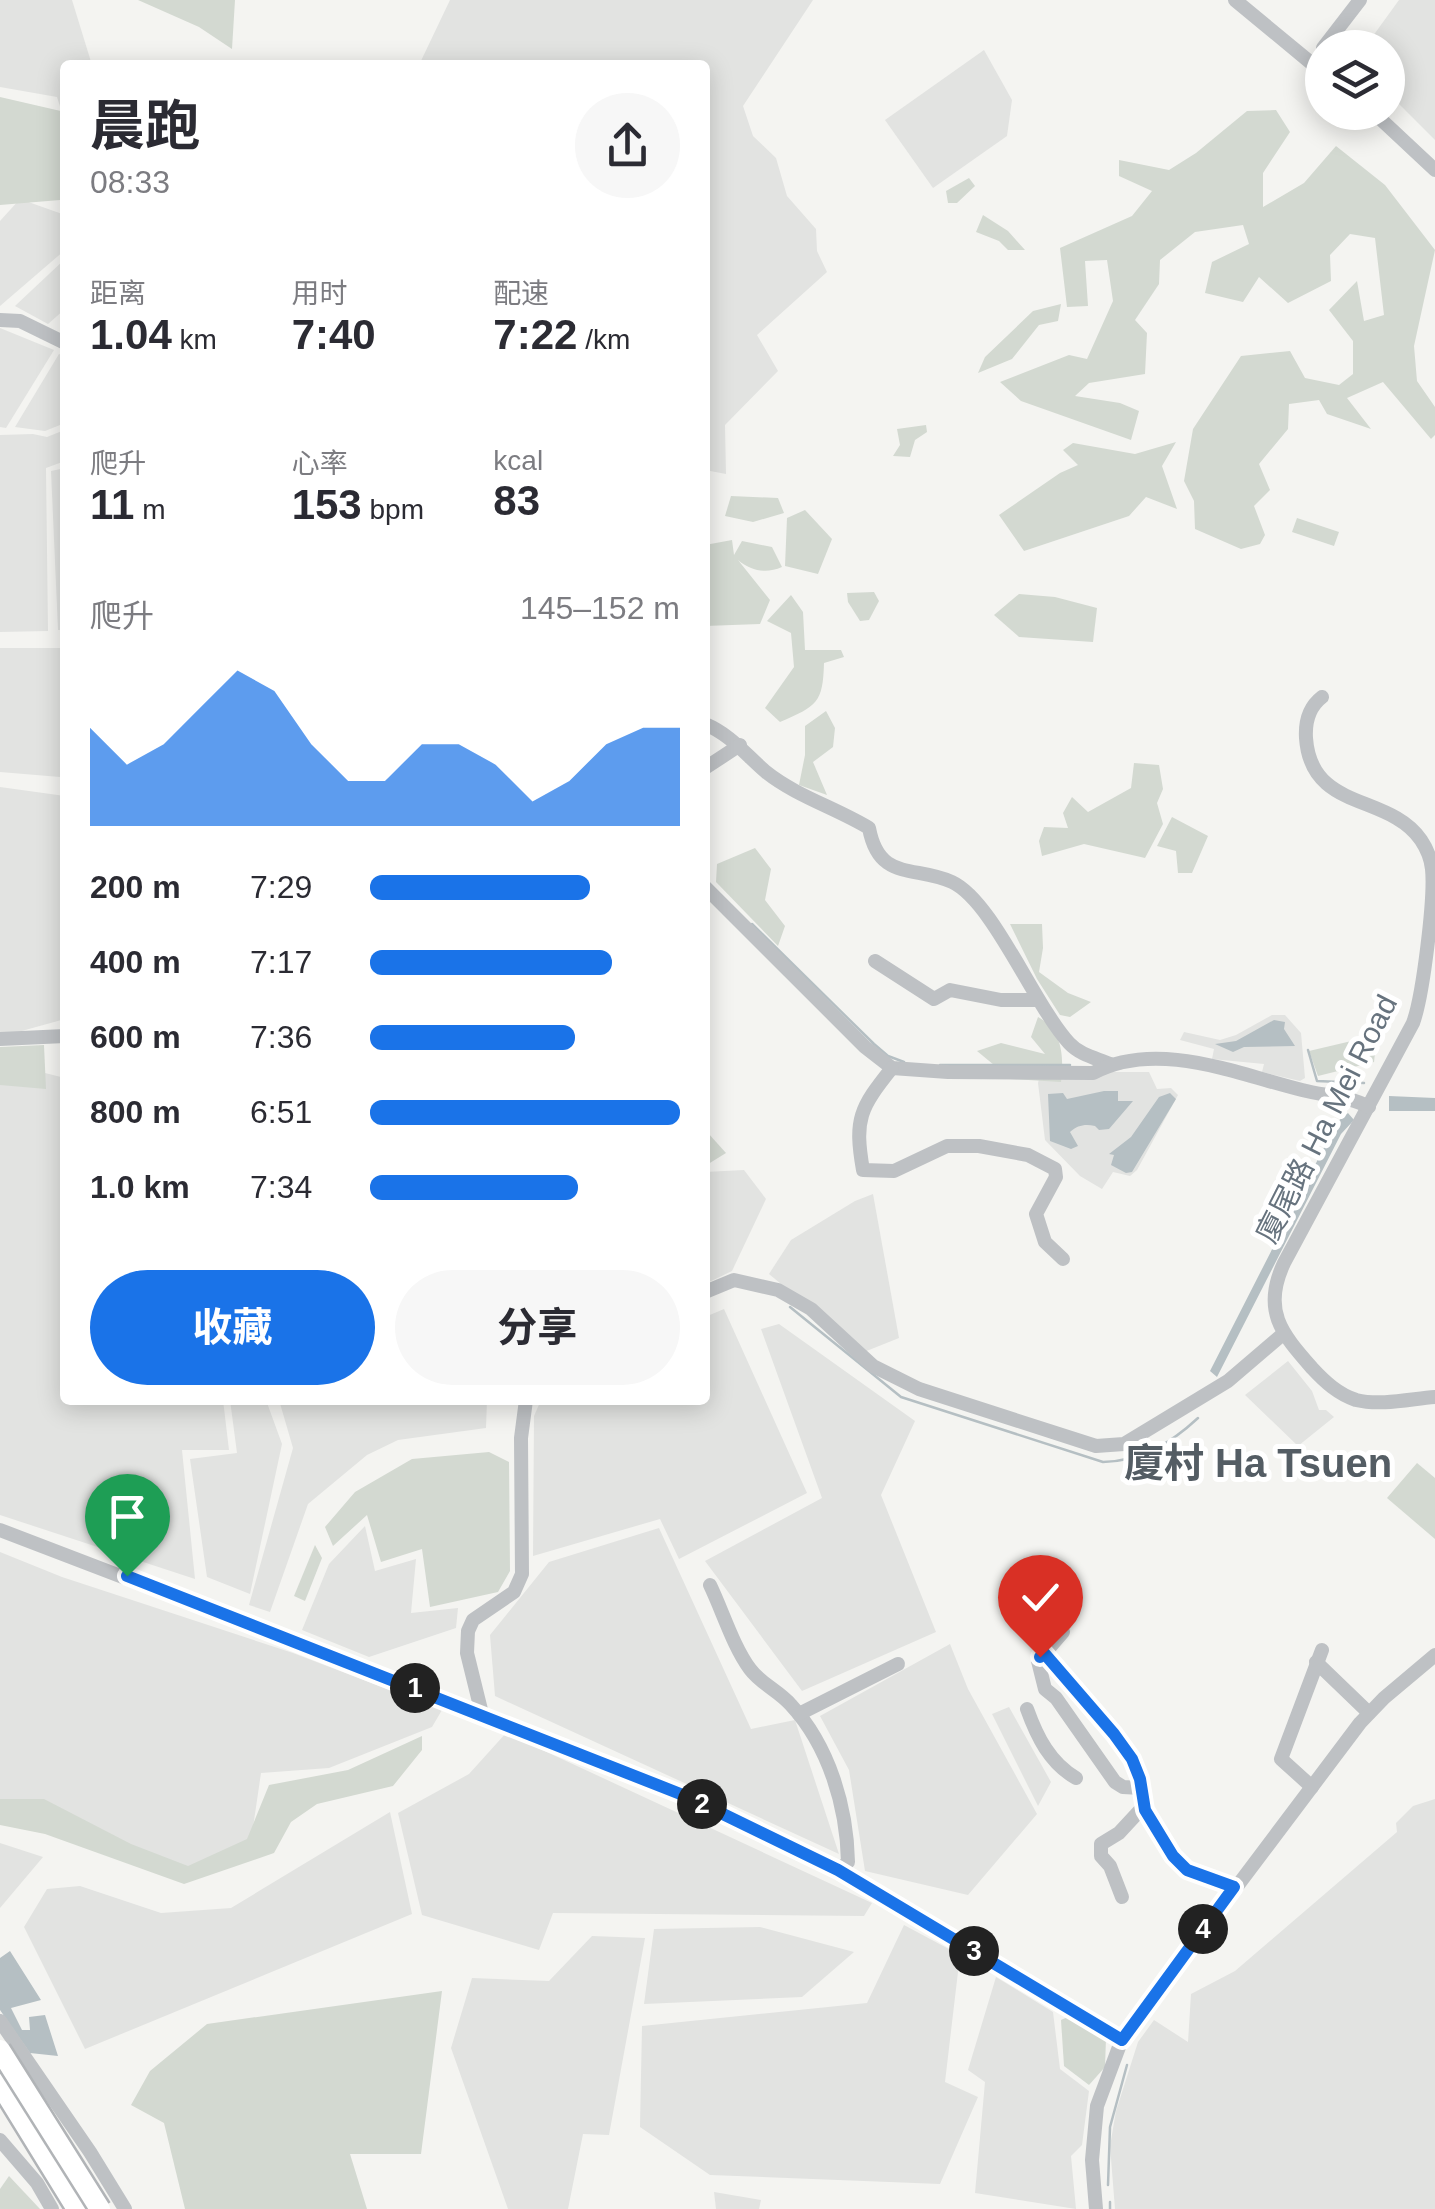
<!DOCTYPE html>
<html lang="zh">
<meta charset="utf-8">
<style>
:root{--surface:#fff;--page:#f7f7f7;--text:#2b2b33;--muted:#7c7c81;--accent:#1a73e8}
body{margin:0;font-family:Arial,"Noto Sans SC",sans-serif;background:var(--page);color:var(--text);height:100vh;display:flex;flex-direction:column;font-size:38px;white-space:nowrap}
*{box-sizing:border-box;margin:0}
p{font-size:32px;color:var(--muted)}
.icon{flex:none;width:55px;height:55px;fill:none;stroke:currentColor;stroke-width:2;stroke-linecap:round;stroke-linejoin:round}
.map{position:relative;flex:1;overflow:hidden}
.panel{position:absolute;left:60px;top:60px;width:650px;height:1345px;display:flex;flex-direction:column;background:var(--surface);border-radius:10px;box-shadow:0 5px 25px #0003}
.panel>*{flex:none}
.fabs{position:absolute;left:1305px;top:30px;display:grid;gap:20px}
.fabs a{display:grid;place-items:center;width:100px;height:100px;border-radius:50%;background:var(--surface);box-shadow:0 5px 25px #0003;font-size:50px}
.pin{position:absolute;display:grid;place-items:center;width:85px;height:85px;color:#fff;margin:-102px -42px;border-radius:50% 50% 50% 0;rotate:-45deg;box-shadow:0 0 10px #0007}
.pin .icon{rotate:45deg}
.km{position:absolute;width:50px;height:50px;margin:-25px;border-radius:50%;background:#222;color:#fff;font-size:28px;line-height:50px;text-align:center}
.round{display:grid;place-items:center;flex:none;width:105px;height:105px;border-radius:52px;background:var(--page)}
.head{display:flex;align-items:center;justify-content:space-between;height:170px;padding:0 30px}
h1{font-size:55px;font-weight:700;line-height:75px}
.stats{display:grid;grid-template-columns:repeat(3,1fr);gap:15px;height:170px;padding:10px 30px}
.stats div{display:grid;align-content:center}
.stats b{font-size:42px;font-weight:700}
.stats small{font-size:28px;font-weight:400}
.stats p{font-size:28px}
.chart{height:280px;padding:20px 30px}
.chart p{display:flex;justify-content:space-between}
.chart svg{width:100%;height:180px;margin-top:10px;fill:var(--accent);opacity:.7}
.action{display:flex;gap:20px;margin-top:auto;padding:20px 30px}
.action a{flex:1;height:115px;border-radius:60px;background:var(--accent);color:#fff;font-size:40px;font-weight:700;line-height:115px;text-align:center}
.action a+a{background:var(--page);color:var(--text)}
ul{padding:0 30px;list-style:none;font-size:32px}
li{display:grid;grid-template-columns:160px 120px 1fr;align-items:center;height:75px}
li i{height:25px;border-radius:12px;background:var(--accent)}
.map>svg:first-child{display:block}
</style>
<div class="map">
<svg width="1435" height="2209" viewBox="0 0 1435 2209">
<rect width="100%" height="100%" fill="#f4f4f1"/>
<g fill="#e2e3e1">
<path d="M0,0h72l20,65h-27v57l-8,-25 -57,-10z"/>
<path d="M450,0h363l-70,106 10,30 23,22 11,38 29,33 1,22 10,21 -70,63 21,36 -53,54 1,49 -21,-4v-405h-286z"/>
<path d="M1399,0h36v140l-47,-47v-45l-23,-1z"/>
<path d="M984,50l28,50 -5,36 -74,52 -48,-68z"/>
<path d="M20,199l45,16v35l-65,56v-85z"/>
<path d="M65,259v50l-17,15 -33,-18z"/>
<path d="M0,328l54,22 -48,78 -6,-1z"/>
<path d="M59,354l6,3v56l-5,12 -15,6 -30,-4z"/>
<path d="M62,431l3,30 -19,7 2,163 -48,1v-197l33,-1 14,3z"/>
<path d="M65,468v162h-7l-7,-159z"/>
<path d="M0,648h63l-3,129 -60,-5z"/>
<path d="M0,787l65,9v223l-65,18z"/>
<path d="M1272,1015h13l16,18 4,45 -5,3 -38,-9 2,-8 -52,-5 2,-10 -34,-9 4,-8 36,8 16,-5z"/>
<path d="M37,1071l28,7v322h158l6,50h-47l13,129 -195,-64v-441z"/>
<path d="M1111,1072h38l8,17 14,-1 7,7 -41,75 -7,6 -17,-4 -11,17 -22,-13 -35,-36 -7,-57 1,-4z"/>
<path d="M744,1170l22,29 -34,72 -27,13v-112z"/>
<path d="M873,1194l26,144 -35,14 -95,-78 22,-34 64,-39z"/>
<path d="M724,1309l83,184 -128,66 -19,-40 -127,37 1,-140 7,-16h164v-83z"/>
<path d="M779,1324l136,97 -34,74 55,137 -134,59 -97,-130 117,-63 -61,-169z"/>
<path d="M1288,1361l24,30 7,19h7l8,7 -36,29 -53,-51z"/>
<path d="M230,1400h36l16,44 -32,150 -43,-17 -17,-118 47,-6z"/>
<path d="M279,1400h208l-1,28 -88,12 -31,15 -59,49 -38,108 -21,-7 44,-157z"/>
<path d="M365,1526l10,45 41,-12 -5,54 47,-5 -2,20 -87,29 -67,-27 27,-66z"/>
<path d="M659,1528l92,201 44,-9 44,134 -344,-158 -5,-61 59,-73z"/>
<path d="M0,1552l62,25 231,76 149,57 -10,17 -103,41 -68,5 -11,75 -72,26 -178,-67z"/>
<path d="M950,1644l18,45 69,125 -69,81 -103,-24 -16,-101 -29,-54z"/>
<path d="M1009,1707l42,75 -13,24 -46,-92z"/>
<path d="M506,1733l366,170 -8,13 -311,-3 -14,37 -117,-35 -24,-102 71,-39z"/>
<path d="M1435,1799v410h-320l-5,-63 6,-35 22,-69 16,-22 34,22 3,-48 44,-23 162,-139 -1,-9 17,-17z"/>
<path d="M390,1812l22,102 -327,135 -61,-122 23,-38 33,-3 81,27 70,-5z"/>
<path d="M0,1843l43,14 -43,51z"/>
<path d="M904,1925l56,30 -15,127 33,15 -38,87 -230,-9 -70,-48 2,-101 225,-23z"/>
<path d="M760,1927l94,25 -52,45 -158,7 10,-75z"/>
<path d="M592,1936l53,2 -36,197 -26,-1 -15,75h-60l-57,-161 21,-70 77,3z"/>
<path d="M996,1977l57,35 7,57 29,22 -7,54 -11,11 5,53 -101,-16 10,-111 -17,-12z"/>
<path d="M714,2192l47,8 -2,9h-43z"/>
</g>
<g fill="#d3d9d1">
<path d="M138,0h97l-3,49 -33,-22z"/>
<path d="M0,97l65,15v93l-5,-5 -60,5z"/>
<path d="M1276,110l14,22 -27,41v34l41,-24 32,-37 49,39 50,65 -21,96 3,35 18,26v28l-4,4 -48,-57 -36,16 24,31 -44,-15 -8,-14 -30,4 -1,25 -29,35 11,26 -16,16 11,29 -5,9 -19,5 -46,-20 -1,-28 -10,-20 9,-52 48,-73 49,-5 15,27 34,7 14,-11v-33l-24,-31 28,-29 7,40 20,-6 -9,-77 -25,-4 -20,21 1,26 -43,22 -29,-26 -16,25 -38,-9 7,-31 37,-18 -6,-19 -48,7 -35,28 -1,24 -24,36 12,13 -2,41 -56,9 -14,13 45,7 19,8 -8,29 -110,-39 -21,-19 69,-27 18,4 26,-58 -6,-41 -22,1 3,45 -21,1 -7,-59 72,-32 20,-25 -33,-15v-16l50,10 27,-17 51,-42z"/>
<path d="M969,178l6,8 -18,17h-9l-2,-12z"/>
<path d="M983,215l25,16 17,19h-17l-9,-9 -23,-9z"/>
<path d="M1061,304l-3,17 -19,4 -27,34 -34,14 7,-16 48,-46z"/>
<path d="M926,425l1,7 -12,8 -5,17 -17,-1 7,-11 -3,-16z"/>
<path d="M1176,442l-14,24 15,43 -31,-12 -17,19 -105,35 -25,-36 61,-42 18,-8 -15,-15 10,-7 62,11z"/>
<path d="M731,496l47,2 6,15 -31,9 -28,-6z"/>
<path d="M805,510l27,29 -14,35 -33,-8 2,-48z"/>
<path d="M1297,518l42,14 -5,14 -42,-14z"/>
<path d="M732,540l2,15 8,-14 30,6 10,20c-16,7 -31,4 -44,-7l32,40 -10,24 -55,2v-81z"/>
<path d="M874,592l5,9 -10,19 -9,1 -12,-19 -1,-9z"/>
<path d="M1019,594l36,3 42,11 -4,34 -74,-5 -25,-22z"/>
<path d="M791,595l12,17 2,38h36l3,7 -20,6c-1,40 -7,43 -44,59l-15,-14 29,-41 -3,-34 -24,-12z"/>
<path d="M826,711l9,17 -2,19 -20,15 14,33 -28,-10 6,-30v-29z"/>
<path d="M1134,763l25,2 4,24 -6,14 6,21 -18,34 -61,-14 -42,12 -3,-15 5,-14 24,1 -5,-15 9,-16 16,15 43,-24z"/>
<path d="M1172,817l36,19 -16,37h-14l-2,-22 -19,-5z"/>
<path d="M755,848l16,21 -6,31 20,26 -7,20 -62,-64 1,-18z"/>
<path d="M1010,924h32l1,24 -4,24 29,21 23,9 -21,15 -10,-2 -23,-36z"/>
<path d="M1038,1017c25,14 26,40 23,65l-50,-3 -34,-28 24,-8 44,11 -14,-17z"/>
<path d="M1377,1035l-3,27 -56,14 -9,-25z"/>
<path d="M44,1045l2,44 -46,-4v-38z"/>
<path d="M708,1133l18,20 -21,13v-32z"/>
<path d="M489,1452l20,10 1,109 -12,21 -68,15 -8,-58 -41,13 -14,-47 -34,31 -8,-19 30,-35 57,-33z"/>
<path d="M1417,1463l18,15v61l-48,-41z"/>
<path d="M315,1545l7,13 -17,43 -11,-5z"/>
<path d="M422,1736v14l-29,36 -76,18 -26,18 -17,31 -90,31 -139,-50 -45,-9v-26h44l87,45 57,22 59,-27 22,-54 79,-15z"/>
<path d="M442,1991l-21,163h-71l17,55h-182l-21,-86 -33,-18 19,-34 57,-47z"/>
<path d="M1070,2016l36,22 -1,29 -16,18 -25,-19 -3,-46z"/>
<path d="M9,2176l31,33h-40v-20z"/>
</g>
<g fill="#b5bfc3">
<path d="M1274,1020l11,2 -1,7 11,17 -51,1 -11,5 -18,-8 21,-3z"/>
<path d="M1104,1091h14v10h15l-24,28 -10,1 -4,-4c-10,-2 -17,-1 -25,6l8,14 -7,3 -21,-8 -2,-47 15,-1 4,6z"/>
<path d="M1170,1093l6,6 -44,73 -6,1 -15,-8 3,-10 -5,-1 22,-17 28,-40z"/>
<path d="M1389,1096l46,2v13h-46z"/>
<path d="M1348,1113l6,7 -13,14 -124,243 -7,-6 127,-249z"/>
<path d="M10,1951l31,49 -30,8 11,22h8l-1,-13 16,-2 13,41 -28,-3 -30,-43v-52z"/>
</g>
<g fill="none" stroke-linecap="round" stroke-linejoin="round">
<g stroke="#b5bfc3" stroke-width="2.5">
<path d="M752,924l122,120 14,12 16,6"/>
<path d="M1308,1050l9,31 47,2"/>
<path d="M940,1065h130"/>
<path d="M790,1307l111,90 202,65c38,-1 67,-18 95,-44"/>
<path d="M1108,2185l2,-58 17,-62"/>
<path d="M1110,2202v7"/>
</g>
<g stroke="#b1b4b7" stroke-width="25">
<path id="highway" d="M0,2084l77,125"/>
</g>
<g stroke="#bec1c4" stroke-width="14">
<path d="M1235,0l87,72"/>
<path d="M1323,48l37,-48"/>
<path d="M1373,112l62,58"/>
<path d="M0,320l20,1 45,22"/>
<path d="M1322,697c-13,10 -17,24 -16,41 5,74 83,55 115,102 6,9 10,19 11,29 3,28 -9,127 -19,154l-129,240c-22,47 -3,70 28,105 13,14 26,26 44,32 25,6 54,-1 79,-3"/>
<path d="M705,724c26,11 40,30 61,48 30,24 70,36 103,56 10,54 46,37 83,54 41,19 82,123 117,161 11,12 27,15 41,21"/>
<path d="M705,768l35,-23"/>
<path d="M705,887l160,160 27,21 56,4 145,1c64,-34 144,1 209,17 23,6 47,6 67,17"/>
<path d="M875,961l59,38 16,-9 51,10h36"/>
<path d="M0,1039l65,-3"/>
<path d="M892,1068c-32,40 -38,51 -29,102l31,1 53,-25h32l49,9 27,14 1,8 -20,37 9,28 18,17"/>
<path d="M705,1292l29,-12 44,10 33,19 62,57 46,23 177,57 28,-2 104,-63 55,-47"/>
<path d="M0,1530l460,176 227,91 159,78 276,164"/>
<path d="M710,1585c13,27 23,61 40,84 11,15 29,22 41,36 38,41 56,102 57,157l-10,9"/>
<path d="M1063,1632l-25,29 7,28 11,9 59,84 8,5 18,1"/>
<path d="M1045,1653l87,106 8,20 5,31 28,46 14,14 47,17"/>
<path d="M1316,1662l53,51"/>
<path d="M1027,1709c10,28 23,54 49,69"/>
<path d="M482,1714l-15,-61 1,-22 5,-11 41,-28 8,-18 -1,-136 5,-38"/>
<path d="M799,1714l99,-50"/>
<path d="M1312,1787l-31,-28 41,-109"/>
<path d="M1122,1897l-12,-31 -9,-10v-12l18,-11 25,-27"/>
<path d="M0,2021l90,131 35,57"/>
<path d="M0,2140l37,43 15,26"/>
<path d="M1096,2209l-4,-49 5,-54 25,-67 238,-316 24,-25 51,-43"/>
</g>
<use href="#highway" stroke="#fff" stroke-width="20"/>
<g stroke="#b1b4b7" stroke-width="25" stroke-linecap="butt">
<path id="highway-bridge" d="M0,2050l100,159"/>
</g>
<use href="#highway-bridge" stroke="#fff" stroke-width="20"/>
</g>
<g fill="none" stroke-linecap="round" stroke-linejoin="round">
<g stroke="#fff" stroke-width="20">
<path id="route" d="M127,1576l561,221 150,73 284,170 112,-153 -47,-17 -14,-14 -28,-46 -5,-31 -8,-20 -18,-25 -70,-81 -4,4"/>
</g>
<use href="#route" stroke="#1a73e8" stroke-width="12"/>
</g>
<g text-anchor="middle" stroke-width="10" stroke-linejoin="round" paint-order="stroke">
<g font-size="30" fill="#67737e" stroke="#fff">
<text transform="translate(1327 1119) rotate(-63)" y="10">廈尾路 Ha Mei Road</text>
</g>
<g font-size="40" font-weight="bold" fill="#545d64" stroke="#fff">
<text x="1258" y="1477">廈村 Ha Tsuen</text>
</g>
</g>
</svg>
<div class="fabs">
<a><svg class="icon" aria-label="layers" viewBox="0 0 24 24"><path d="M12 4l9 5-9 5-9-5zM3 14l9 5 9-5"/></svg></a>
</div>
<div class="pin" style="left:127px;top:1576px;background:#1e9e55"><svg class="icon" aria-label="arrive" viewBox="0 0 24 24"><path d="M6 21V4h12l-3 4 3 4H6"/></svg></div>
<div class="pin" style="left:1040px;top:1657px;background:#d93025"><svg class="icon" aria-label="check" viewBox="0 0 24 24"><path d="M5 12l5 5 9-10"/></svg></div>
<b class="km" style="left:415px;top:1688px">1</b>
<b class="km" style="left:702px;top:1804px">2</b>
<b class="km" style="left:974px;top:1951px">3</b>
<b class="km" style="left:1203px;top:1929px">4</b>
<section class="panel">
<div class="head"><div><h1>晨跑</h1><p>08:33</p></div><a class="round"><svg class="icon" aria-label="share" viewBox="0 0 24 24"><path d="M12 15V3M7 8l5-5 5 5M5 13v7h14v-7"/></svg></a></div>
<div class="stats">
<div><p>距离</p><b>1.04<small> km</small></b></div>
<div><p>用时</p><b>7:40</b></div>
<div><p>配速</p><b>7:22<small> /km</small></b></div>
</div>
<div class="stats">
<div><p>爬升</p><b>11<small> m</small></b></div>
<div><p>心率</p><b>153<small> bpm</small></b></div>
<div><p>kcal</p><b>83</b></div>
</div>
<div class="chart"><p><span>爬升</span>145–152 m</p>
<svg viewBox="0 0 160 44" preserveAspectRatio="none"><path d="M0 44V20L10 29L20 24L30 15L40 6L50 11L60 24L70 33L80 33L90 24L100 24L110 29L120 38L130 33L140 24L150 20L160 20V44z"/></svg>
</div>
<ul>
<li><b>200 m</b>7:29<i style="width:71%"></i></li>
<li><b>400 m</b>7:17<i style="width:78%"></i></li>
<li><b>600 m</b>7:36<i style="width:66%"></i></li>
<li><b>800 m</b>6:51<i style="width:100%"></i></li>
<li><b>1.0 km</b>7:34<i style="width:67%"></i></li>
</ul>
<div class="action"><a>收藏</a><a>分享</a></div>
</section>
</div>
